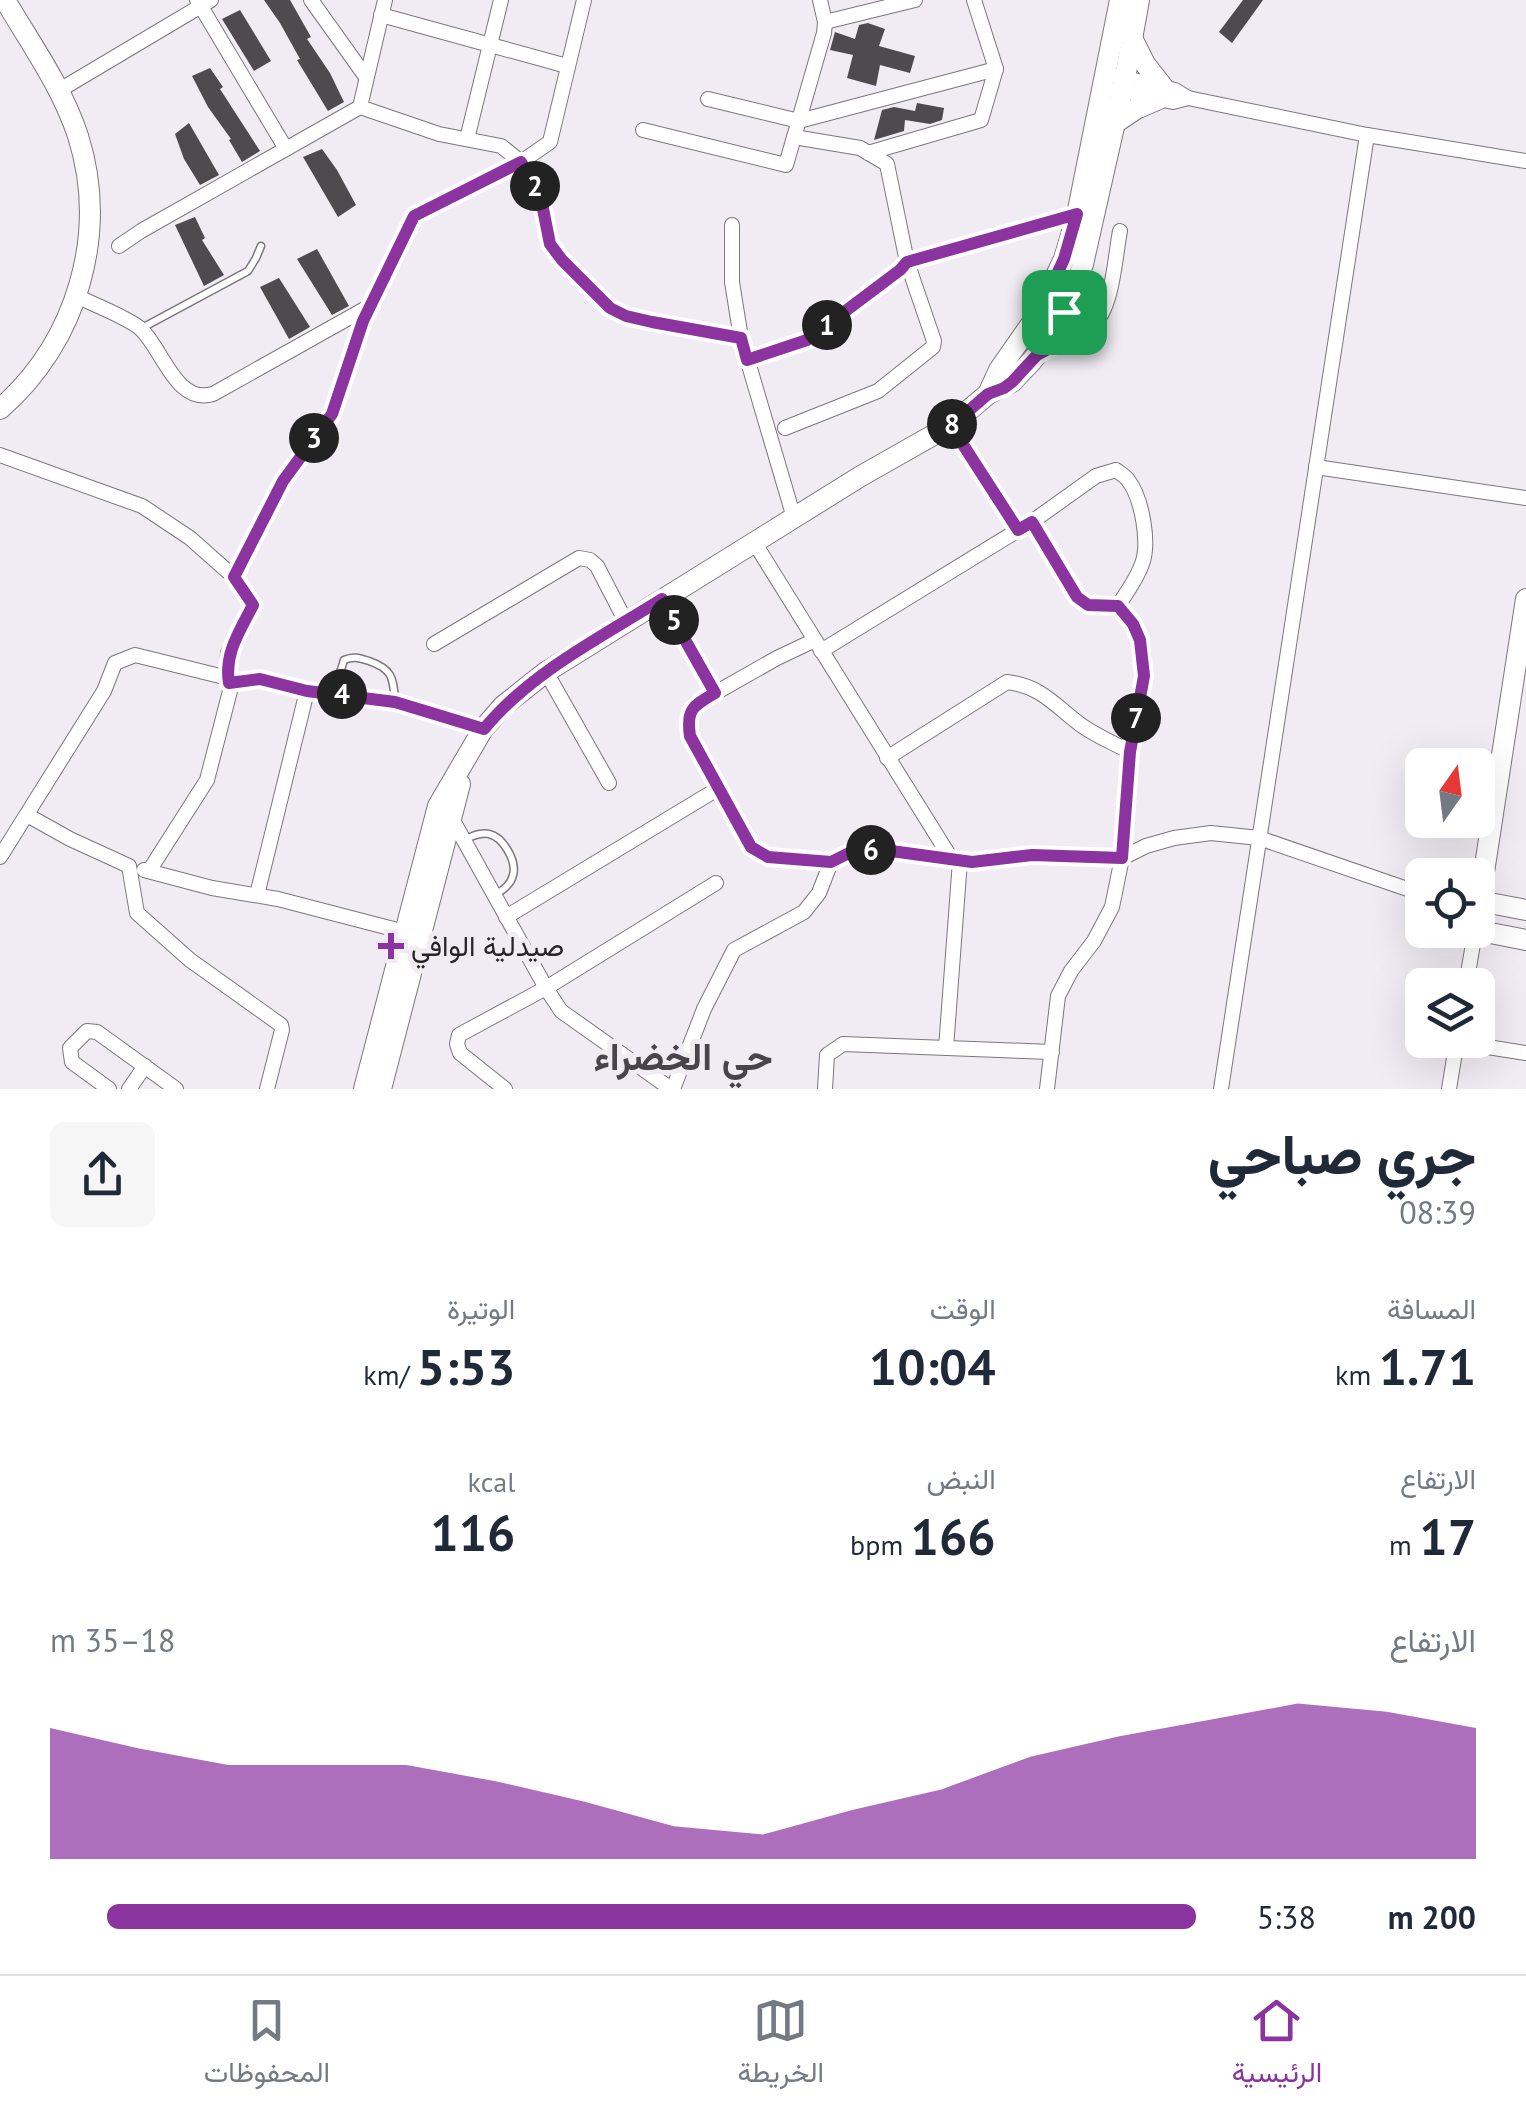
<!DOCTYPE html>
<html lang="ar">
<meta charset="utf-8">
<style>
:root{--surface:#fff;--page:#f6f6f7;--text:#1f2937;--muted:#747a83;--line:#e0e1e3;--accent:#8b339f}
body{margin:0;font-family:"PT Sans",Vazirmatn,sans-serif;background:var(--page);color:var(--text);direction:rtl;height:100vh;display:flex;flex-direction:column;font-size:38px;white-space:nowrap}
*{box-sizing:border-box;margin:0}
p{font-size:32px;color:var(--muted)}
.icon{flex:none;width:55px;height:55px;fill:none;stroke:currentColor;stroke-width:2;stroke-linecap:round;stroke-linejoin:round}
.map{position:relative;height:1089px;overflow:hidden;direction:ltr}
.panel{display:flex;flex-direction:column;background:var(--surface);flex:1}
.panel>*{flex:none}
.needle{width:65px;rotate:14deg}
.fabs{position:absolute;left:1405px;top:748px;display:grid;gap:20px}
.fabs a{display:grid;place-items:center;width:90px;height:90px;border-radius:15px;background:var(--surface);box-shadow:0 10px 40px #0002;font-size:50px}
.pin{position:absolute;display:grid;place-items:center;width:85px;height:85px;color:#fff;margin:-42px;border-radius:20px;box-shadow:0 5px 15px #0006}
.km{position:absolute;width:50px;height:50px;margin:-25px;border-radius:50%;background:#222;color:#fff;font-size:28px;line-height:50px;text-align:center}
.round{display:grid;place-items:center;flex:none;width:105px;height:105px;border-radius:15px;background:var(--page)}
.summary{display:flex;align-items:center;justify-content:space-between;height:170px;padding:0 50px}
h1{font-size:55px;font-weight:800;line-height:75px}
.figures{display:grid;grid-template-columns:repeat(3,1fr);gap:15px;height:170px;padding:10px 50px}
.figures div{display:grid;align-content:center}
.figures b{font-size:50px;font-weight:800}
.figures small{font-size:28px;font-weight:400}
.figures p{font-size:28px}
.chart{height:280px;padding:20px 50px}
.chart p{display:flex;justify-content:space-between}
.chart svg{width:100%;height:180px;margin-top:10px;fill:var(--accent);opacity:.7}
ul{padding:0 50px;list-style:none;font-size:32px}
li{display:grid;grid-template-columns:160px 120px 1fr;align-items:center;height:75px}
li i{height:25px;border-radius:12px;background:var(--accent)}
.tabs{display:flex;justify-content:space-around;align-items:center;height:140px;border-top:2px solid var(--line);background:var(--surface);font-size:28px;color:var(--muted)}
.tabs a{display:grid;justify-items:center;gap:5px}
.tabs .current{color:var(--accent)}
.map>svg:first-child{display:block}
</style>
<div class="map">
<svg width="1526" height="1089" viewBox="0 0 1526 1089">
<rect width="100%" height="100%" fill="#f1ebf3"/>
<g fill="#4e4a50">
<path d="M264,0h26l21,37 -4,2 23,34 14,29 -16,9 -31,-51 3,-1 -20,-36z"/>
<path d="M1243,0h20l-31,43 -13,-11z"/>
<path d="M240,10l31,51 -17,10 -32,-52z"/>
<path d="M868,23l17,6 -6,17 36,10 -5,17 -30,-8 -4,21 -29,-8 6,-23 -23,-5 5,-18 20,7 4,-14z"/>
<path d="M210,68l13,19 -3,2 40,62 -18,11 -13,-22 2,-1 -23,-32 -16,-31z"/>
<path d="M917,103l27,5 -2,12 -12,4 -25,-4 -1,11 -30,9 8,-30 12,-3 21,4z"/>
<path d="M189,123l30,52 -19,10 -16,-26 -9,-25z"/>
<path d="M322,149l15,21 19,35 -18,12 -35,-60z"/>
<path d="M195,217l10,21 -3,2 22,35 -20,11 -29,-61z"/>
<path d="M317,249l32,57 -17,9 -35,-56z"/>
<path d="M279,278l31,49 -21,12 -29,-52z"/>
</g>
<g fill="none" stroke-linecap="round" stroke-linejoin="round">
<g stroke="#7c767d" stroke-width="9">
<g id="lane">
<path d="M142,328l106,-57 8,-13 5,-12"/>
<path d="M334,692l10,-32c10,-4 15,-2 25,1 23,8 24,16 26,39"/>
<path d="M465,839c8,-3 16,-7 24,-5 14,3 28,27 24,41 -2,9 -9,14 -16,19"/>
</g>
</g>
<g stroke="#7c767d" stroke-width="16">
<g id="street">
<path d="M197,0l89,149"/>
<path d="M311,0l55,77"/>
<path d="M385,0l-25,107 79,27 62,12 20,16 13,21 8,21 8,40 12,16 48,48 16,8 25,7 90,15"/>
<path d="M381,15l186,51"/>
<path d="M825,22l90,-22"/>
<path d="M1117,76l58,14 13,8 179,37 159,26"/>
<path d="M1115,90l58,12 15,-4"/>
<path d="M58,91l153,-91"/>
<path d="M708,99l91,22 197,-52"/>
<path d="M643,130l143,35 38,-132 1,-11 -5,-22"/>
<path d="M467,139l34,-139"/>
<path d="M868,153l113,-33 15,-51 -22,-69"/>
<path d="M732,225v57l9,56 53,180"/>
<path d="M119,246l22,-15 219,-124"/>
<path d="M76,296c17,8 53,22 65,33 22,21 35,76 72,65l157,-88"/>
<path d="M1042,352c17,-8 37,-16 51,-27 20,-17 22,-69 27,-94"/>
<path d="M747,360l60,-21 93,-69 7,-8 -20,-98 -27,-16 -66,-11"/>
<path d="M951,425l68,105"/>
<path d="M785,428l93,-37 55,-44 1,-6 -27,-79 170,-47"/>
<path d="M0,455l142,51 48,32 44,39 19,28 -25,48 -1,16 3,22 -23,89 -58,91"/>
<path d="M1316,467l210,31"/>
<path d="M1033,521l44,76 11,8 30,1 15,19 8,15 3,18v18l-14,76 -8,106 24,-12 28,-8 37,-5 48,5 163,56"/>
<path d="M754,542l198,318"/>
<path d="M234,577l49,-96 49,-67 31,-93 51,-104 107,-55 29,-20 34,-142"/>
<path d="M662,599l53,94"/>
<path d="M815,640l-38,18 -83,47 -6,16 2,15 61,111 16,10 64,5"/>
<path d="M434,644l145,-86 11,2 7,6 29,56"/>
<path d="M821,651l212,-130 63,-45 20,-6c4,3 9,6 12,10 14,18 22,63 14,84 -5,15 -16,29 -24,42"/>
<path d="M546,672l63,111"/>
<path d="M229,683l31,-4 47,12 88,11 88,27"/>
<path d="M887,758l120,-76c35,4 48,24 74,43 15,11 33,18 49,27"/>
<path d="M27,815l43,24 59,27 8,47 53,47 91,65 1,5 -15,59"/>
<path d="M451,817l95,171 15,23 110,78"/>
<path d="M0,857l104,-166 11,-28 20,-8 93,23"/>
<path d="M144,870l68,18 66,11 127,33"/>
<path d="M257,895l50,-204"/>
<path d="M506,917l213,-129"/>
<path d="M1466,985l9,-53 -4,-2"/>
<path d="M1456,1042l70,11"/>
<path d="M946,1048l14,-187"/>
<path d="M109,1089l-37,-27 -2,-14 17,-17 10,1 79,57"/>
<path d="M129,1089l16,-23"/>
<path d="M505,1089l-45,-36 -3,-9 2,-9 87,-47 170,-105"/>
<path d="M673,1089l31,-80 30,-59 70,-38 15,-19 12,-31 24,-12h29l87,12 61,-7 90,3 -10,49 -18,34 -23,30 -13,25 -11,93"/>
<path d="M825,1089l2,-34 16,-11 209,8"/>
<path d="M1221,1089l146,-954"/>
<path d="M1449,1089l8,-49"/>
</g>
</g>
<g stroke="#7c767d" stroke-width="22">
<g id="secondary">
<path d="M1132,38l13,26 18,23"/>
<path d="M1115,123l21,-14 23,-10"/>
<path d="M1055,307l18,10 21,6"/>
<path d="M988,394l11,-24 37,-53 28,-58 13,-44 43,-215"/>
<path d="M0,409c77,-67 109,-175 78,-273 -16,-49 -47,-92 -73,-136"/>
<path d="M1479,901l47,9"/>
<path d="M1478,911l48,-312"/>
<path d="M1475,930l51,10"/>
<path d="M364,1089l74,-283 45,-77 20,-23 43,-34 315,-196 90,-51 37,-31 24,-12 20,-21 24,-32 19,-40 8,-25 42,-186 14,-78"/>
<path d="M381,1089l79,-305"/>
</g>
</g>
<use href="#lane" stroke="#fff" stroke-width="6"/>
<use href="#street" stroke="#fff" stroke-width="14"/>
<use href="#secondary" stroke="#fff" stroke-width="20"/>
</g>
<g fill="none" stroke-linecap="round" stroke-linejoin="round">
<g stroke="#fff" stroke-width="20">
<path id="route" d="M521,162l13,22 8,20 8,40 12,16 48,48 16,8 26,6 89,16 6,22 60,-20 93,-70 7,-8 170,-48 -13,45 -19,41 25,16 24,8 -57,31 -25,27 -8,6 -16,6 -37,32 67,104 14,-8 45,75 11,8 30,1 15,18 7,16 4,36 -14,76 -8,106 -90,-3 -60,7 -88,-12h-29l-24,12 -63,-5 -17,-10 -61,-111c-4,-27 3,-30 25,-43l-53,-94c-62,39 -131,73 -178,130l-89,-27 -88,-11 -47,-12 -31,4c-5,-30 11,-52 24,-78l-19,-28 49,-96 49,-67 31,-93 51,-105z"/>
</g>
<use href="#route" stroke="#8b339f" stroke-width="12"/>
</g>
<path fill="#8b339f" stroke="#f1ebf3" stroke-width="4" d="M386 931h10v10h10v10h-10v10h-10v-10h-10v-10h10z"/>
<g text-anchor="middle" stroke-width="10" stroke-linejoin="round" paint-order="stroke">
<g font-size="28" fill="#282528" stroke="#f1ebf3" text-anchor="start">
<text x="411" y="956">صيدلية الوافي</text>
</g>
<g font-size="38" font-weight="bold" fill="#49444a" stroke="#f1ebf3">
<text x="683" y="1070">حي الخضراء</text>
</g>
</g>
</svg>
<div class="fabs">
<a><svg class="needle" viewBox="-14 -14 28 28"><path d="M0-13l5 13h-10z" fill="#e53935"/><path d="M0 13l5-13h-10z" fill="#747a83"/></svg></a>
<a><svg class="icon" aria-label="locate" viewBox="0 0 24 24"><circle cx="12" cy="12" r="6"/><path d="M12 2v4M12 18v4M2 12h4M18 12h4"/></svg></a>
<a><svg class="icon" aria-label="layers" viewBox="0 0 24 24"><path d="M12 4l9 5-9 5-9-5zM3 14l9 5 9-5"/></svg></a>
</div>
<div class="pin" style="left:1064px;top:312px;background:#1e9e55"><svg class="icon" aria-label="arrive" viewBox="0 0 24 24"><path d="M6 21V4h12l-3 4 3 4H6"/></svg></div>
<b class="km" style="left:827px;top:325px">1</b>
<b class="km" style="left:535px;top:186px">2</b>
<b class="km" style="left:314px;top:438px">3</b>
<b class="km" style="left:342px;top:694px">4</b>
<b class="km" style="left:674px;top:620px">5</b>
<b class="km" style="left:871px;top:850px">6</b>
<b class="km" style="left:1136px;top:718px">7</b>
<b class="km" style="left:952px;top:424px">8</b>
</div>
<section class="panel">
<div class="summary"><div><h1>جري صباحي</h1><p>08:39</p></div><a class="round"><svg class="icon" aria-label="share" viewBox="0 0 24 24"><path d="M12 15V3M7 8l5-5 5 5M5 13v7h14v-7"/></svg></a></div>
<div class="figures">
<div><p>المسافة</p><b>1.71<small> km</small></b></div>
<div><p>الوقت</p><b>10:04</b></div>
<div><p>الوتيرة</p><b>5:53<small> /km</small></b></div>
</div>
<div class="figures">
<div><p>الارتفاع</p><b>17<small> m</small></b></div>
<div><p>النبض</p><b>166<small> bpm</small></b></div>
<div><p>kcal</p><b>116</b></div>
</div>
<div class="chart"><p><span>الارتفاع</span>18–35 m</p>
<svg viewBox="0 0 160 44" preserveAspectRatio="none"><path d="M0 44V12L10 17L20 21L30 21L40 21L50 25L60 30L70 36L80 38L90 32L100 27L110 19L120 14L130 10L140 6L150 8L160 12V44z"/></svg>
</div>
<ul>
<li><b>200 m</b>5:38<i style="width:95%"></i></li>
</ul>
</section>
<nav class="tabs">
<a class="current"><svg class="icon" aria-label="home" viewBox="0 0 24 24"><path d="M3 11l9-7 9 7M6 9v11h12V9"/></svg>الرئيسية</a>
<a><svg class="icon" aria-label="map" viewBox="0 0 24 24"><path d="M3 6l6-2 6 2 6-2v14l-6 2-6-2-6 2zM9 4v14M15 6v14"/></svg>الخريطة</a>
<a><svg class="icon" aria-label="saved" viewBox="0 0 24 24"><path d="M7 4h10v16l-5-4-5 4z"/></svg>المحفوظات</a>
</nav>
